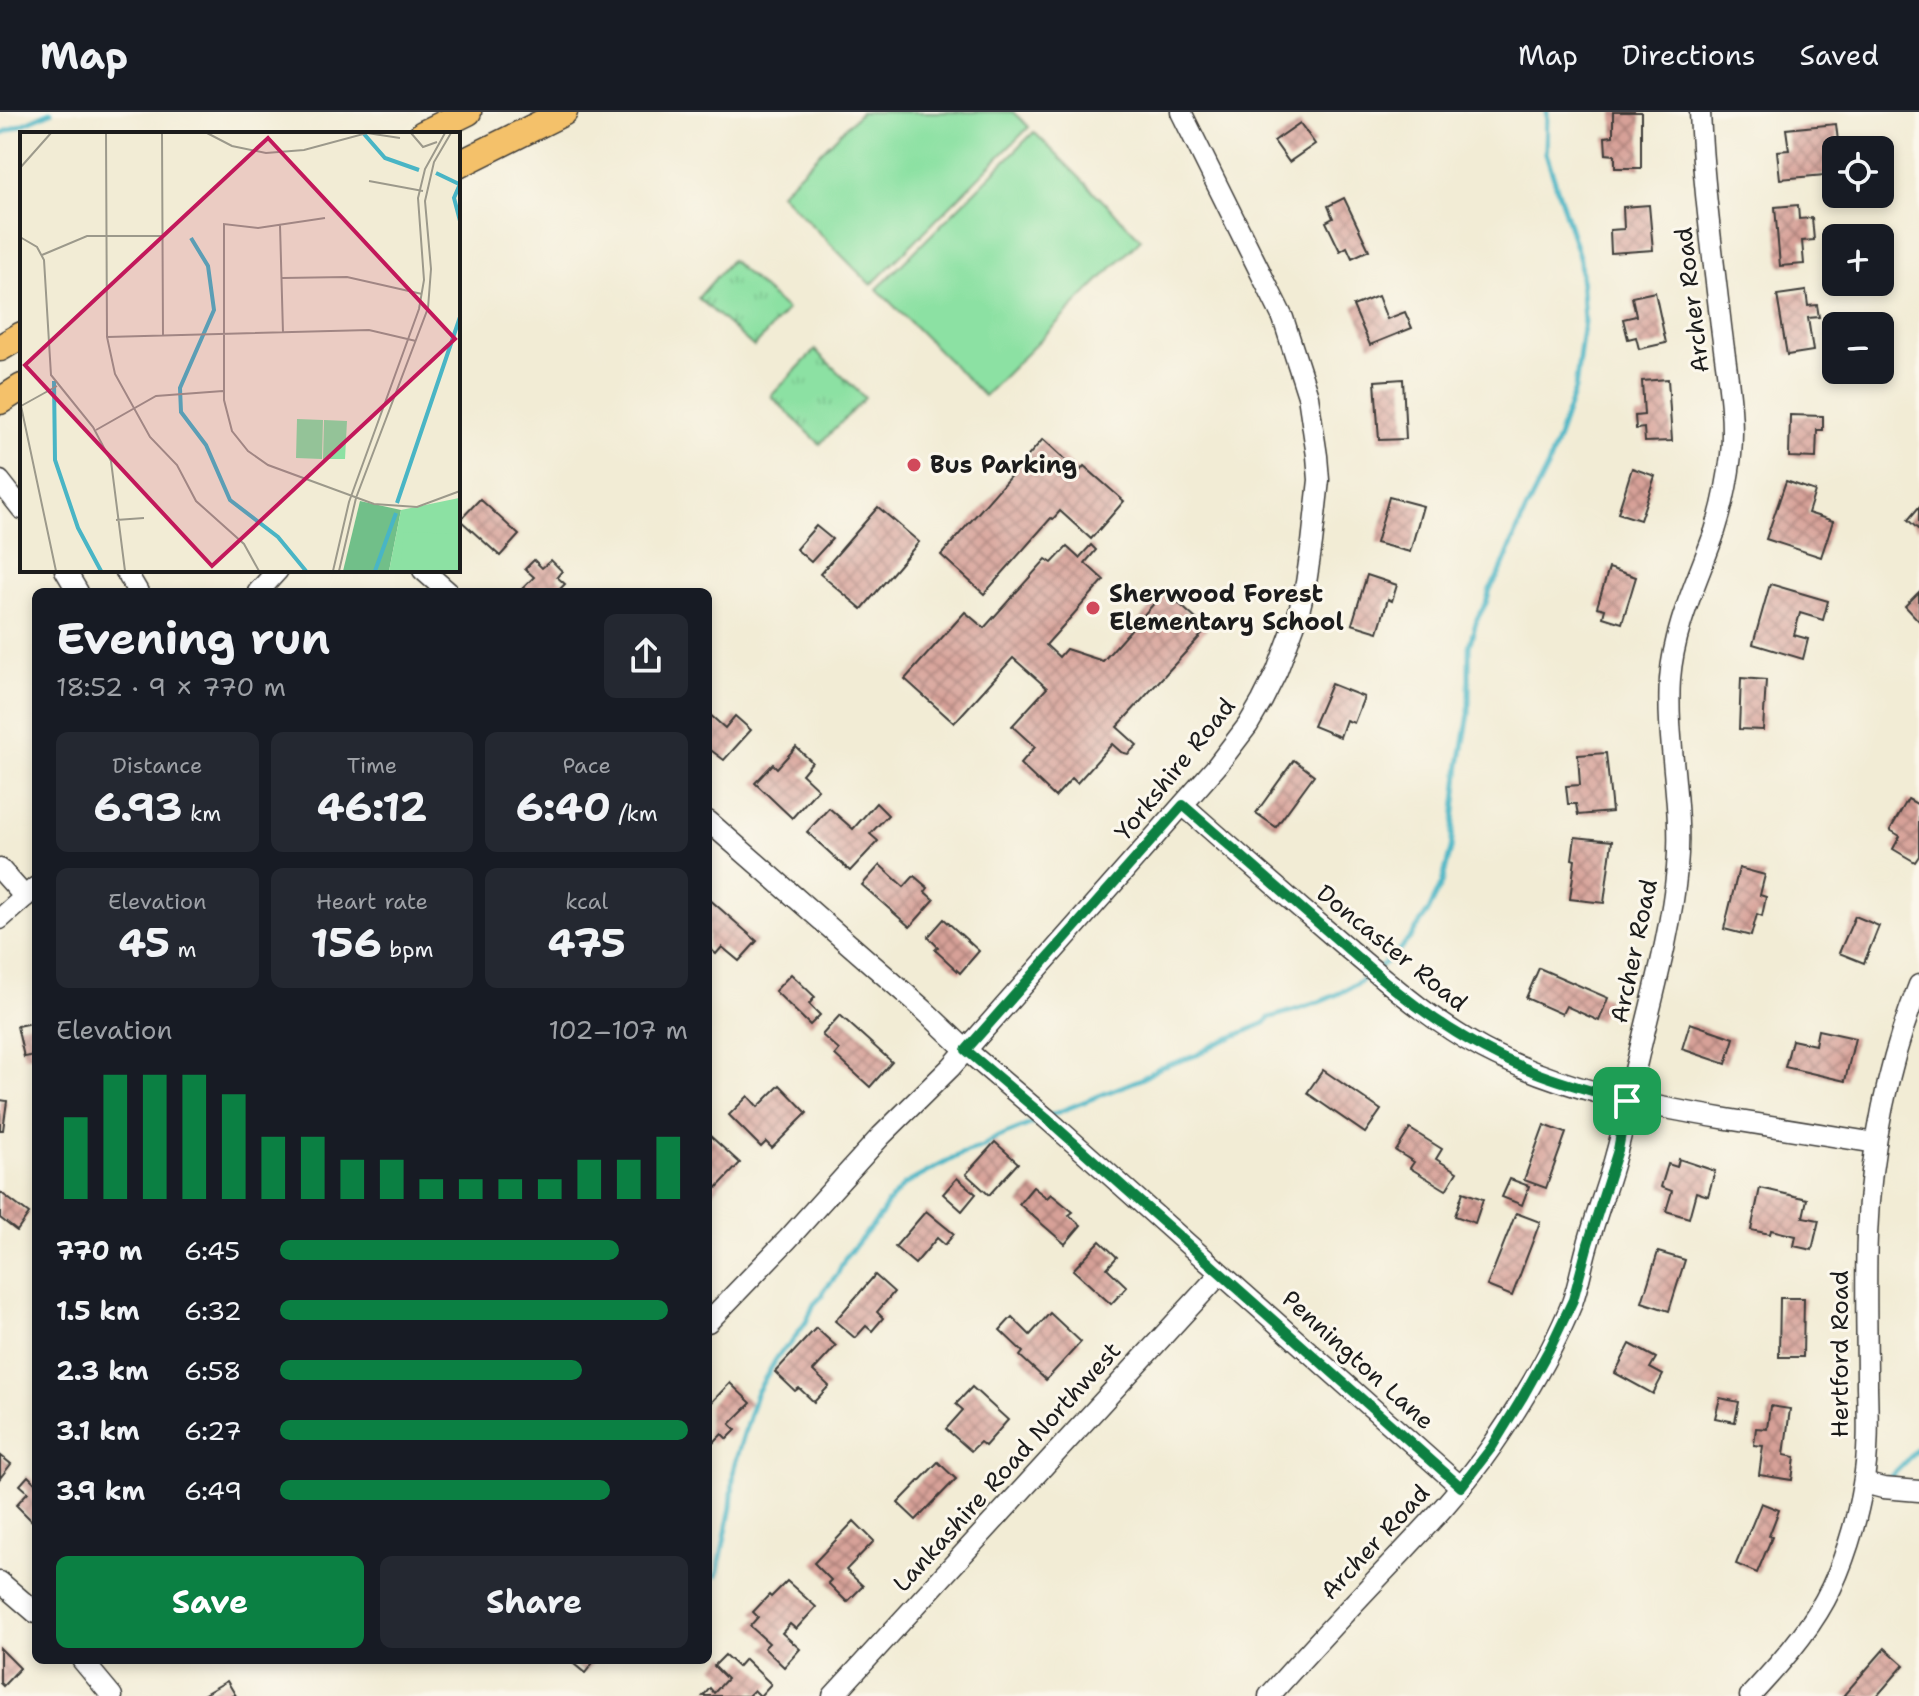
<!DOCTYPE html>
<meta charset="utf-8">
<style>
:root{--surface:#171b24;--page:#242831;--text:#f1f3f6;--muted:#9ea1a6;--line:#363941;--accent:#0b8043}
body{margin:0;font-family:"Shantell Sans",sans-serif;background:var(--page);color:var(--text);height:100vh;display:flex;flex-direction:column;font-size:30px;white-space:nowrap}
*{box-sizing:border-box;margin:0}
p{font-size:26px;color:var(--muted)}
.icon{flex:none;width:44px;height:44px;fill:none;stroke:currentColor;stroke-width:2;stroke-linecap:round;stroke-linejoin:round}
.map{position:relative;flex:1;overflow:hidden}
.details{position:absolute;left:32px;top:476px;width:680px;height:1076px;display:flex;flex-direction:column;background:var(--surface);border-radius:12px;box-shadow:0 4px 12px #0003}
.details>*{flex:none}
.controls{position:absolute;left:1822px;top:24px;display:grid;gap:16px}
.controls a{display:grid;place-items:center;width:72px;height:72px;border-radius:12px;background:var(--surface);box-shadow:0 4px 12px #0003;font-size:40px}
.pin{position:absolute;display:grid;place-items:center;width:68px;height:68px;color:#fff;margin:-34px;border-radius:16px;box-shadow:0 4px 12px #0006}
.round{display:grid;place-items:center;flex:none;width:84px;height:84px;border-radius:12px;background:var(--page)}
.overview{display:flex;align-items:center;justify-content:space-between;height:136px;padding:0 24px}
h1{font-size:44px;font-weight:700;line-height:60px}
.metrics{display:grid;grid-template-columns:repeat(3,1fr);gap:12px;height:136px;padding:8px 24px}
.metrics div{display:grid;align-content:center;border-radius:12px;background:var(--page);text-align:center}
.metrics b{font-size:40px;font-weight:700}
.metrics small{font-size:22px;font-weight:400}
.metrics p{font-size:22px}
.chart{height:224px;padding:16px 24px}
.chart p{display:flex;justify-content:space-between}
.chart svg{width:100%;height:144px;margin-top:8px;stroke:var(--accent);stroke-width:6}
.cta{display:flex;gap:16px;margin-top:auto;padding:16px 24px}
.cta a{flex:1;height:92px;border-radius:12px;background:var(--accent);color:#fff;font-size:32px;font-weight:700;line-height:92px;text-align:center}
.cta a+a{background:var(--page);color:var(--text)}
ul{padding:0 24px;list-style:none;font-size:26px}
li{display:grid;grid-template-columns:128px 96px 1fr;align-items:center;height:60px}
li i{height:20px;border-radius:10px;background:var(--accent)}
header{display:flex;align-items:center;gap:48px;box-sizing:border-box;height:112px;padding:0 40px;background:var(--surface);border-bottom:2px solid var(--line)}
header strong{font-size:38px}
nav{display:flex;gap:44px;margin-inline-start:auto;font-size:28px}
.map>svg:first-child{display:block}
</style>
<header>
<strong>Map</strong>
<nav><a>Map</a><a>Directions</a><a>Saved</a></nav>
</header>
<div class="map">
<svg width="1919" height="1584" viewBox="0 0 1919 1584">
<defs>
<pattern id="park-tufts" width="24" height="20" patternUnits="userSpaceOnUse" patternTransform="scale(2)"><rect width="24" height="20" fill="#8ce1a3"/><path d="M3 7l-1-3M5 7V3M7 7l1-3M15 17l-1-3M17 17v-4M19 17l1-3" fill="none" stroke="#78c08c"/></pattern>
<pattern id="building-cross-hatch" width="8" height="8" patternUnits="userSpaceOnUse" patternTransform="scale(2)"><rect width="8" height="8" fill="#d7a198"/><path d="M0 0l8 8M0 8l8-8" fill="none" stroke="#ae827b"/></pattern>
</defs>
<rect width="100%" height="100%" fill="#fbf7ec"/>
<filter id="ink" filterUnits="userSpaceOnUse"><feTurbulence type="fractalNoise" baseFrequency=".0125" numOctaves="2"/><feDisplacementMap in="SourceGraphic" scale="16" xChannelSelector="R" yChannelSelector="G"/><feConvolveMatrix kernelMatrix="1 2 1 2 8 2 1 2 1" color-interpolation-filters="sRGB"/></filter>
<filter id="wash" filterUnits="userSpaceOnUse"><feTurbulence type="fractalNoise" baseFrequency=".006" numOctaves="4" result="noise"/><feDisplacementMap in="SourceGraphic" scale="32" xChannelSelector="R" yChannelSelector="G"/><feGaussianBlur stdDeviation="1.8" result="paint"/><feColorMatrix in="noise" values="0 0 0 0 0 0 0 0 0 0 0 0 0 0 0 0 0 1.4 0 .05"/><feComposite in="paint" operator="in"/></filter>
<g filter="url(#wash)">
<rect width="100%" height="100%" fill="#f2ecd5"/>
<g fill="url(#park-tufts)" stroke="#547e60" stroke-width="2">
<path d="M731,148l56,50 -33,37 -56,-49z"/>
<path d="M815,238l50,48 -45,46 -49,-48z"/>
</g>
<g fill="#8ce1a3" stroke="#547e60" stroke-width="2">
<path d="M861,0h152l16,15 -158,158 -91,-92z"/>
<path d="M1034,20l107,107 -157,157 -107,-107z"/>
</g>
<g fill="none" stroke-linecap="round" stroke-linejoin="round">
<g stroke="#49b5c5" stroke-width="5">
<path d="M0,22l51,-22"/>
<path d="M1378,856l15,-12 17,-18 18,-26 14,-29 9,-34 9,-85 9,-50v-68l8,-27 9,-16 4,-14 10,-16 25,-61 23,-46 27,-77 9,-68 -4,-61 -34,-107 1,-41"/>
<path d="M1051,1003l90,-36 18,-11 38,-13 19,-11 49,-21 4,-5c36,-11 71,-20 101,-44"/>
<path d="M1884,1372c11,-14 25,-22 35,-38"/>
<path d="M717,1464l14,-69 3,-40 22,-73 19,-33 7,-10 9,-8 15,-21 8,-18 8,-8 3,-7 12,-14 8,-17 36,-43 6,-11 17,-19 57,-31 19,-6 18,-11 40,-16"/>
</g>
</g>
<g id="blocks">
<g fill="url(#building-cross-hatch)">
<path d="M1613,0h28v56h-26v-13l-9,-1 -1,-17 8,-1z"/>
<path d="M1300,11l15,21 -26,18 -15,-21z"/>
<path d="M1836,12l3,26h-3v24l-56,5 -3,-28 12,-1 -3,-21z"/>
<path d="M1344,86l25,52 -17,8 -5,-11 -7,4 -14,-29 7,-4 -5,-12z"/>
<path d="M1649,93l4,45 -42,3 -1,-23 14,-1 -1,-22z"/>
<path d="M1798,93l1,14 13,-1 2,22 -12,1 2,23 -24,2 -5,-59z"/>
<path d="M1806,179l2,15 9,-1 2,12 -11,1 5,33 -26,4 -10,-60z"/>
<path d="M1655,180l11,51 -27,6 -3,-12 -8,2 -5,-20 13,-3 -4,-19z"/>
<path d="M1378,184l9,23 18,-7 7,16 -42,17 -17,-39z"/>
<path d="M1403,267l3,60 -27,1 -4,-59z"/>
<path d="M1668,267l4,62 -27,1 -1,-14 -8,1 -1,-13 9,-1 -2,-34z"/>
<path d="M1790,303l33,1v14h-6l-1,28 -27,-1z"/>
<path d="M1043,327l36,33 5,-6 40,35 -33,38 -31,-28 -7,8 -2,-1 -67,76 -43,-39z"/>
<path d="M1632,356l23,8 -15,44 -22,-7z"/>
<path d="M1786,369l29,10 -7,22 25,8 -12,36 -55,-18z"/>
<path d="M1389,385l34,9 -13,46 -34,-9z"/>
<path d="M480,387l39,36 -19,21 -40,-36z"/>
<path d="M878,395l41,35 -57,67 -42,-35z"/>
<path d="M1919,395v23l-11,-10z"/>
<path d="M816,414l16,13 -21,23 -15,-13z"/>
<path d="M1091,433l5,5 -11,13 19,17 -58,65 13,12 7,-8 37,12 62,-70 42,38 -90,98 20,18 -9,9 -7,-2 -9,-8 -35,39 -5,-5 -17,19 -35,-33 15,-17 -23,-21 35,-38 -34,-30 -59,65 -49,-44 60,-67 19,16 62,-69 6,4 15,-16 12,11z"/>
<path d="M534,448l8,8 9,-8 11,11 -5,6 8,7 -8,8h-34l-2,-2 13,-13 -9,-8z"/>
<path d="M1609,456l27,9 -14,46 -19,-6 2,-8 -8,-2z"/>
<path d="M1367,463l30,10 -5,16 -4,-2 -10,33 -26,-8z"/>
<path d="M1770,472l58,17 -5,19 -23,-7 -6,22 14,4 -5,20 -50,-15z"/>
<path d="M1919,480v29l-14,-15z"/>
<path d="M1741,566l25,2 -3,50 -24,-1z"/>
<path d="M1331,572l33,13 -10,26 -8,-3 -6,17 -27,-11z"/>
<path d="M708,601l17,15 10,-12 16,14 -27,30 -16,-12z"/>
<path d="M796,635l16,15 -10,12 16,15 -26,29 -37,-35 18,-19 4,4z"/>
<path d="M1606,641l6,59 -34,3 -2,-11h-8l-2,-18 14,-1 -2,-30z"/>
<path d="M1294,648l20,15 -38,52 -20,-14z"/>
<path d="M1908,687l11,6v51l-4,6 -22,-13 7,-13 -10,-6z"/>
<path d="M876,691l12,12 -18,19 8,7 -28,30 -43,-39 22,-24 24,21z"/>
<path d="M1575,725l37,4 -8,62 -34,-4 5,-39 -3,-1z"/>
<path d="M880,753l24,22 10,-11 14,12 -3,4 9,8 -24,27 -48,-42z"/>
<path d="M1739,756l26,7 -5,20 6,2 -4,19 -5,-2 -6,22 -27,-7z"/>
<path d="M708,786l49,43 -18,20 -17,-14 -6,7 -8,-7z"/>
<path d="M1855,804l24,10 -15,37 -25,-10z"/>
<path d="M944,807l35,32 -19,22 -25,-23 3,-3 -10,-10z"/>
<path d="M1539,856l69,30 -9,23 -33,-15 -4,8 -36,-16z"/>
<path d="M791,862l24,23 -6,7 11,11 -10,10 -35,-34z"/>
<path d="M840,903l52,47 -22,25 -35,-32 4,-5 -17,-15z"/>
<path d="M36,910v33l-12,2 -7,-31z"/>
<path d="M1690,911l44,15 -8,26 -44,-15z"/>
<path d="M1818,918l37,8 -10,43 -60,-14 7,-27 23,5z"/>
<path d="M1323,958l58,40 -16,23 -58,-40z"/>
<path d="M780,973l27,28 -35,35 -6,-6 -5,5 -32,-32 19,-19 10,11z"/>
<path d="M0,988l7,1 -4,29h-3z"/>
<path d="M1544,1013l22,8 -20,55 -22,-8z"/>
<path d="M1410,1017l32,20 -6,10 21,13 -11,18 -36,-22 4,-6 -18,-11z"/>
<path d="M708,1022l32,29 -29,31 -3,-2z"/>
<path d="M995,1030l23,21 -29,32 -23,-21z"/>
<path d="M1679,1047l36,12 -7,25 -12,-4 -7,26 -23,-7 6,-20 -11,-4 7,-23 9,3z"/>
<path d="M957,1066l19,16 -14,17 -19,-17z"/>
<path d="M1510,1067l19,7 -7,19 -20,-8z"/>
<path d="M1033,1075l14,11 4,-4 22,18 -4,3 12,10 -16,19 -46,-40z"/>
<path d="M1760,1076l47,11 -4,18 16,3 -7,30 -18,-4 2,-10 -25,-6 -1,4 -19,-4z"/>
<path d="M0,1080l29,22 -12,17 -17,-13z"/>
<path d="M1463,1080l20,7 -8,24 -20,-7z"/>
<path d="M926,1099l28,23 -9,11 -8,-7 -22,26 -20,-17z"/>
<path d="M1516,1101l24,9 -28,74 -25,-10z"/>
<path d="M1100,1129l17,16 -10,11 20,19 -16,17 -38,-34z"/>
<path d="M1658,1140l27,8 -16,51 -27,-9z"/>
<path d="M875,1163l19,17 -17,20 6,6 -11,13 -6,-5 -11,12 -20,-17z"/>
<path d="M1780,1186h24l-1,59h-24z"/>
<path d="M1050,1201l31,29 -35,38 -26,-24 3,-4 -23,-22 12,-13 18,18z"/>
<path d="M816,1216l20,18 -23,25 16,15 -15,16 -15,-14 -4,3 -20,-19z"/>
<path d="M1630,1232l26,14 -6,10 13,7 -10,19 -38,-21z"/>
<path d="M730,1271l21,20 -21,21 6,6 -9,9 -5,-5 -10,10 -4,-4v-34z"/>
<path d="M972,1275l36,33 -23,26 -5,-4 -9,9 -25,-22 17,-19 -7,-6z"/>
<path d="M1720,1286l19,4 -4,20 -20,-4z"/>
<path d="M1770,1294l20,3 -6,46 11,2 -3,23 -33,-5 4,-29 -9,-1 2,-17 11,1z"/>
<path d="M0,1343l11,9 -11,14z"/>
<path d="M938,1350l18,17 -40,41 -18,-17z"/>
<path d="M28,1364l8,8v35l-3,3 -17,-17 12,-13 -8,-7z"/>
<path d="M1761,1391l18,7 -10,26 3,1 -15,36 -21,-9z"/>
<path d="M854,1409l20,20 -28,29 17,16 -16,16 -19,-19 3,-3 -17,-17z"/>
<path d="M787,1469l29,26 -20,22 -6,-5 -8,9 18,16 -16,18 -20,-19 5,-5 -19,-17 8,-9 -5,-5 16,-17 2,2z"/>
<path d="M0,1536l20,20 -17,18 -3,-3z"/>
<path d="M1885,1536l19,17 -27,31h-34z"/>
<path d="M725,1543l13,12 7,-8 26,25 -11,12 -6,-6 -6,6h-45l7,-8 4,5 13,-14 -13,-13z"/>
<path d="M569,1548h26l-10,13z"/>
<path d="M227,1569l9,15h-35z"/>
</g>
</g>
</g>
<g filter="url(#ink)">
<use href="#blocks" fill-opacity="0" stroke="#3c3b38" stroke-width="2"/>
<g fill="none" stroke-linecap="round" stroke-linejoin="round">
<g stroke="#3c3b38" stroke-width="23">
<g id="minor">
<path d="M0,369l22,28"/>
<path d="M65,458l13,22"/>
<path d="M125,458l13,22"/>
<path d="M423,458l25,22"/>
<path d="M258,480l20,-22"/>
<path d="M1183,693c54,48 109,96 164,143 44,37 86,74 136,101 76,40 160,56 244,70 50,8 100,16 149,24"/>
<path d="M708,709l215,188 43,41 80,68 415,369"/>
<path d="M0,757l25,28"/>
<path d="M0,807l36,-32"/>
<path d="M708,1210l80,-83 93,-103 70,-69 265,-300 32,-42 14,-24 15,-30 21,-56 8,-32 6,-40 7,-63 -2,-24 -9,-60 -25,-78 -102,-206"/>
<path d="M1864,1371l19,5 36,3"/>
<path d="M0,1470l36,31"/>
<path d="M82,1548l30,36"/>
<path d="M833,1584l387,-422"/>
<path d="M1269,1584c40,-45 81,-89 123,-133 35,-37 71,-75 100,-117 31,-45 60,-93 80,-143 7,-19 10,-39 16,-59 8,-30 20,-59 28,-90 9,-30 13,-62 21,-92 15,-64 34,-129 40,-194 6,-64 -11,-126 -7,-189 4,-53 28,-99 45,-148 8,-25 13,-50 16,-76 4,-42 -5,-87 -10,-129 -8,-71 -18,-142 -21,-214"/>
<path d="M1750,1584c27,-29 56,-61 75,-96 18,-33 32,-79 38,-116 6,-31 5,-65 4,-97 0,-51 -2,-101 0,-152 3,-83 21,-173 52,-250"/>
</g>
</g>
<g stroke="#3c3b38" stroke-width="29">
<g id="major">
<path d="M423,22l45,-22"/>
<path d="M458,53l106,-53"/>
<path d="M0,236l22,-13"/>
<path d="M0,289l22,-14"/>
</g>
</g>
<use href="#minor" stroke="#fff" stroke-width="20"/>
<use href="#major" stroke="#f4c16a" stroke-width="26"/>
</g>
</g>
<g fill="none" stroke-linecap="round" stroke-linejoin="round" filter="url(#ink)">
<g stroke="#fff" stroke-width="16">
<path id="route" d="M1183,693l198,173c44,37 92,69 146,91 32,14 66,22 100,32l-9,49 -30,94 -15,56 -22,46 -29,52 -30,49 -31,40 -415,-369 -80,-68z"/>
</g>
<use href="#route" stroke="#0b8043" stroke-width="10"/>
</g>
<g fill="#d1495b" stroke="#fbf7ec" stroke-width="3">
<circle cx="914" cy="353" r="8"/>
<circle cx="1093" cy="496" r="8"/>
</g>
<g text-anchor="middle" stroke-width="6" stroke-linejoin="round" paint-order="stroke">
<g font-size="24" fill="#1c1c1c" stroke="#fbf7ec">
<text transform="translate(1692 188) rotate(-97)" y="8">Archer Road</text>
<text transform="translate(1175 657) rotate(-51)" y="8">Yorkshire Road</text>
<text transform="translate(1392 836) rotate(39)" y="8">Doncaster Road</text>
<text transform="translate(1634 839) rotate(-78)" y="8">Archer Road</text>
<text transform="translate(1840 1242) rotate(-90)" y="8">Hertford Road</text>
<text transform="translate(1358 1248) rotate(42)" y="8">Pennington Lane</text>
<text transform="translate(1007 1355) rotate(-48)" y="8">Lankashire Road Northwest</text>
<text transform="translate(1375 1430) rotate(-47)" y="8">Archer Road</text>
</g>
<g font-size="24" font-weight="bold" fill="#1c1c1c" stroke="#fbf7ec" text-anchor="start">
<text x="930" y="361">Bus Parking</text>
<text x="1109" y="490">Sherwood Forest<tspan x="1109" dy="28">Elementary School</tspan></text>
</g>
</g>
<g transform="translate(20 20)">
<rect width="440" height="440" fill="#f2ecd5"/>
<path d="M340,369l41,9 -12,61h-46z" fill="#71bf89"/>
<path d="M439,366l1,73h-71l12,-61z" fill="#8ce1a3"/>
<path d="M277,287l26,1 -1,39 -26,-1zM304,288l23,1 -2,38h-22zM384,400l56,2v37h-60z" fill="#8ce1a3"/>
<path fill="none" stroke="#49b5c5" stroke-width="4" d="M344,2l21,24 34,12M416,41l23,11M440,52l-6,14 6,23M171,106l17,28 6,44 -34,78 1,24 25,33 24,55 48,37 28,34M34,249l1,79 23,68 23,43M377,371l63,-186M355,439l21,-58"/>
<path fill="none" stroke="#9c998b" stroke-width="2" d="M86,1l1,204 8,37 35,63 27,28 19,36 48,43 15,27M142,1l1,203M187,1l25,13 34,7 38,-3 63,-17 33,5M391,1l12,14 14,-5M0,36l31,-35M349,49l54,10M305,86l-67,10 -34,-4v176l8,31 16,20 20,14 106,39 43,3 43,-16M260,93l3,108M0,105l17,10 7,13 7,115 42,52 18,34 14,110M22,123l45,-19h75M262,146l65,-1 75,17M87,205l262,-7 47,11M1,274l35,165M1,274l36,-20M76,298l60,-34 67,-5M96,388l28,-2M313,439l16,-69 70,-193 5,-29 -6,-82 7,-29 20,-36M319,439l17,-73 72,-190 3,-39 -6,-68 9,-39 17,-29"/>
<path fill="#c2185b" fill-opacity="0.15" stroke="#c2185b" stroke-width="4" d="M248,6l187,201 -243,227 -187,-201z"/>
<rect width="440" height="440" fill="none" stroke="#1c1c1c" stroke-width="4"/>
</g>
</svg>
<div class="controls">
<a><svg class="icon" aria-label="locate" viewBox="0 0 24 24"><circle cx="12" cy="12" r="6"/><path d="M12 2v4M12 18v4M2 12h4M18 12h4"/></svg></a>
<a>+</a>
<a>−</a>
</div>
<div class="pin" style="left:1627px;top:989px;background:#1e9e55"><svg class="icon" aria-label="arrive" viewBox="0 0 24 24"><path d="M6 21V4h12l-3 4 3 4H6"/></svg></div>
<section class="details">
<div class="overview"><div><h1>Evening run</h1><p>18:52 · 9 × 770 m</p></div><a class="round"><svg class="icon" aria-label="share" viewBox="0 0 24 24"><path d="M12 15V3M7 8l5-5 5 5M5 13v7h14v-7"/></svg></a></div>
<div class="metrics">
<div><p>Distance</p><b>6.93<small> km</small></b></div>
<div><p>Time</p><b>46:12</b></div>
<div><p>Pace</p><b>6:40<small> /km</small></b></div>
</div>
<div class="metrics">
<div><p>Elevation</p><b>45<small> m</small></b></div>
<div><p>Heart rate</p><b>156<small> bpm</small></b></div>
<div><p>kcal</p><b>475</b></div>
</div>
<div class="chart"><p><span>Elevation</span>102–107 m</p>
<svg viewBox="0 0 160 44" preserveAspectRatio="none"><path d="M5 44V19M15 44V6M25 44V6M35 44V6M45 44V12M55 44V25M65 44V25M75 44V32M85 44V32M95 44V38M105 44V38M115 44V38M125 44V38M135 44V32M145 44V32M155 44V25"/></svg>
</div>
<ul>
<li><b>770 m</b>6:45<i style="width:83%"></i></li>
<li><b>1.5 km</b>6:32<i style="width:95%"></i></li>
<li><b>2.3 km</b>6:58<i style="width:74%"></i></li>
<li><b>3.1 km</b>6:27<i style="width:100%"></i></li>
<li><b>3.9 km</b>6:49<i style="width:81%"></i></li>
</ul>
<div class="cta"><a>Save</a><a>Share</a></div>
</section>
</div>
